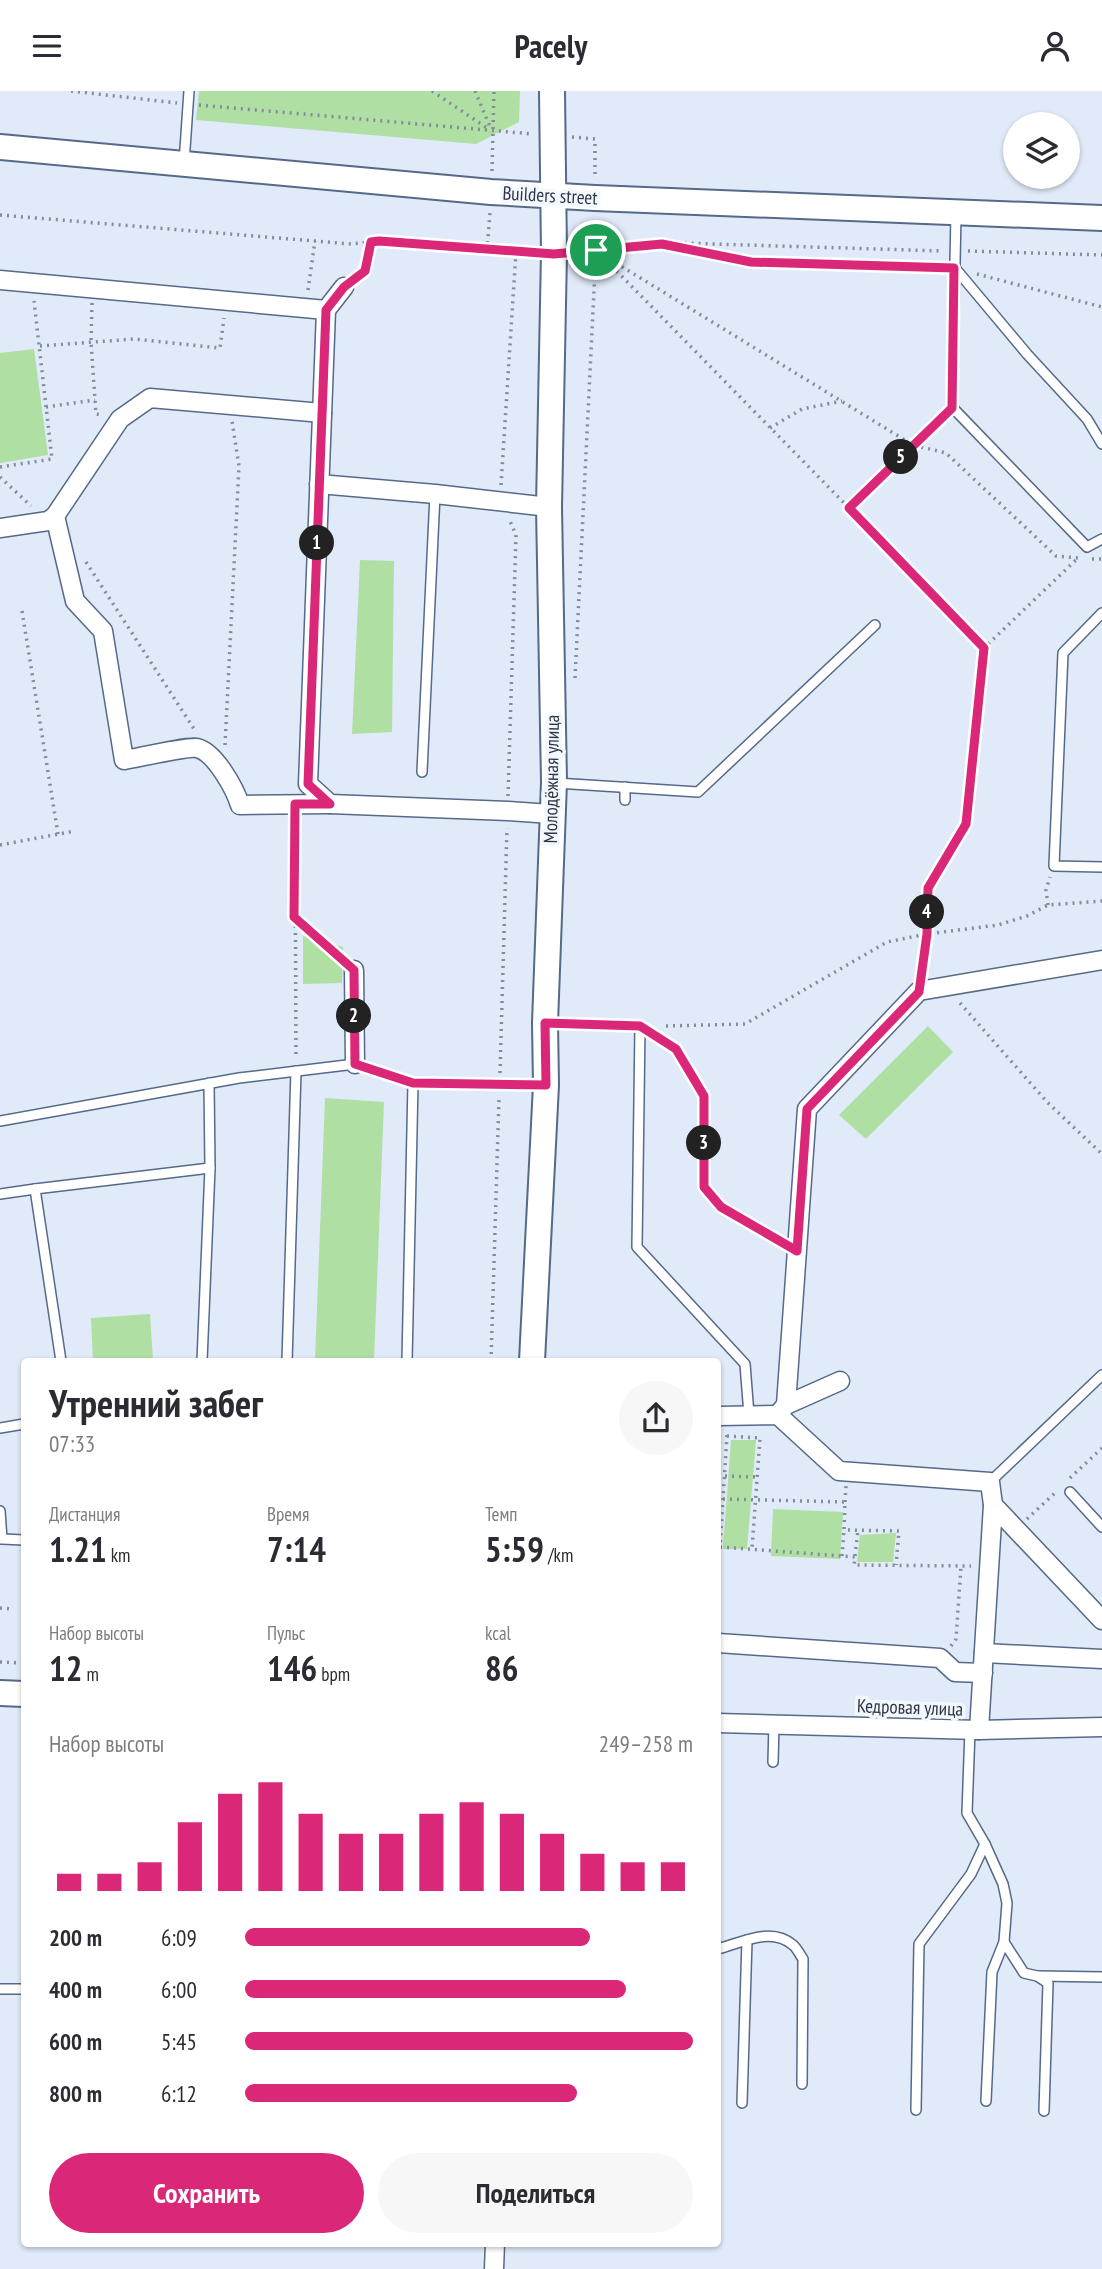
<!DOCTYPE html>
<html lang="ru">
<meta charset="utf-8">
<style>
:root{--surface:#fff;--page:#f7f7f7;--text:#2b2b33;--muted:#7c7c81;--accent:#db2777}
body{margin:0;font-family:"PT Sans Narrow",sans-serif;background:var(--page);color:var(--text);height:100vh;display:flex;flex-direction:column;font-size:26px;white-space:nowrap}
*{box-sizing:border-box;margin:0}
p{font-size:23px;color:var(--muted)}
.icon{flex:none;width:38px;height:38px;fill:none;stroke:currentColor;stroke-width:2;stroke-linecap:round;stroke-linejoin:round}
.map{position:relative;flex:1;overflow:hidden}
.drawer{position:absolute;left:21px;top:1267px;width:700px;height:889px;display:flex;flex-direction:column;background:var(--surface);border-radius:7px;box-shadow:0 2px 5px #0004}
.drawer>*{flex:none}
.buttons{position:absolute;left:1003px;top:21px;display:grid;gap:14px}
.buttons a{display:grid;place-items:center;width:77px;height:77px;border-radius:50%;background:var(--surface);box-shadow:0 2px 5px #0004;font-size:35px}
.pin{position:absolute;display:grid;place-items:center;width:60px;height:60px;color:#fff;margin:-30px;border:4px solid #fff;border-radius:50%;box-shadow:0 2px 7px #0007}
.km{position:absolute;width:35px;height:35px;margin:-18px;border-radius:50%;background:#222;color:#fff;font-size:19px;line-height:35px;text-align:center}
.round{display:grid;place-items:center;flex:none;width:74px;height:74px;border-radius:37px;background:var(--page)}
.overview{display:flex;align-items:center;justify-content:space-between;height:119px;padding:0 28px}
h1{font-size:38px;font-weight:800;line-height:52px}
.stats{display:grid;grid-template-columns:repeat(3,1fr);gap:10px;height:119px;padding:7px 28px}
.stats div{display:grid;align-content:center}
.stats b{font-size:35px;font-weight:800}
.stats small{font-size:19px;font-weight:400}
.stats p{font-size:19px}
.chart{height:196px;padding:14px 28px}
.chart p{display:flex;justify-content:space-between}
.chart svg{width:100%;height:126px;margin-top:7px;stroke:var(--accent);stroke-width:6}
.primary-button{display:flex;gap:14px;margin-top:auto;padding:14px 28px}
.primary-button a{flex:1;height:80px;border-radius:42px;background:var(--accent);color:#fff;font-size:28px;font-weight:800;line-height:80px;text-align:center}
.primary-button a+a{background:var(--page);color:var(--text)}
ul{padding:0 28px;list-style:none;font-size:23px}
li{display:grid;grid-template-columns:112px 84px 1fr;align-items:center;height:52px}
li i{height:18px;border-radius:9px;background:var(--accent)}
header{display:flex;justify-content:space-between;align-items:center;height:91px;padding:0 28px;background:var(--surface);font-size:32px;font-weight:800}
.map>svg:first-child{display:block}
</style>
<header><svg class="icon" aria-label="menu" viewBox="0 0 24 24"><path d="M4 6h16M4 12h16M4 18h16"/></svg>Pacely<svg class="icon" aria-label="person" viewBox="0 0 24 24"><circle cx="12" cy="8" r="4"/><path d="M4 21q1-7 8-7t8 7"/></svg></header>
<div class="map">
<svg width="1102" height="2178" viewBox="0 0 1102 2178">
<rect width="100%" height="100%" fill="#e1eaf9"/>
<g fill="#afdfa2">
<path d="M199,0h321l-1,31 -43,22 -280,-24z"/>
<path d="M34,258l14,106 -48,8v-110z"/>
<path d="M360,469l34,1 -2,171 -40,2z"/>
<path d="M303,845l40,11 -1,36 -39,1z"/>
<path d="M928,935l25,26 -87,87 -27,-24z"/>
<path d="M325,1007l59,4 -10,259h-59z"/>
<path d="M150,1223l3,47h-60l-2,-43z"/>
<path d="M731,1349h25l-9,109h-24z"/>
<path d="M773,1418l70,3 -3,47 -69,-3z"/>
<path d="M896,1442l-3,29h-36l3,-27z"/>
</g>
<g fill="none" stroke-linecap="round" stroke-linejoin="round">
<g stroke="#556988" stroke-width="12">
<g id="lane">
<path d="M184,72l5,-72"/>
<path d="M956,123l-4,193 135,140 15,-8"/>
<path d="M955,177l72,86 60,65 15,25"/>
<path d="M1102,522l-39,40 -9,213 48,1"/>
<path d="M422,681l13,-278"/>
<path d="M556,692l142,9 177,-167"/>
<path d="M625,709v-13"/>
<path d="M548,932l92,3 -3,221 108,117 4,51"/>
<path d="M640,935l36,23 28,47v91l17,20 76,44"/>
<path d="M0,1030l239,-43 116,-14 58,19 131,2"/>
<path d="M0,1103l35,-5"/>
<path d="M61,1270l-26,-172 175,-21 -1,-85"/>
<path d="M202,1270l8,-193"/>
<path d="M287,1270l9,-290"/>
<path d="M407,1270l6,-278"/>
<path d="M0,1337l24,-4"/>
<path d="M990,1391l112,-107"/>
<path d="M1070,1401l32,35"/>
<path d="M0,1420l2,28 22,1"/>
<path d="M970,1639l-3,83 18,31 18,40 4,19 -3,39 -12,30 -6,129"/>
<path d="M773,1671l1,-38"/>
<path d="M1004,1851l20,31 13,3 11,7 -4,128"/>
<path d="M718,1858c23,-6 53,-23 75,-4 4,3 7,10 10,14l-1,125"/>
<path d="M1039,1885l63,1"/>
<path d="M0,1898h24"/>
<path d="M742,2012l5,-163"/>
<path d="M916,2019l3,-166 52,-70 14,-30"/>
</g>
</g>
<g stroke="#556988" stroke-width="21">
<g id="street">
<path d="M0,189l326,30 -18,474 22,20 178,7 43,3"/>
<path d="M326,219l18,-23"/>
<path d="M319,393l116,10 114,13"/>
<path d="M55,425l20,85 28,30 21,129c13,-2 64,-14 73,-12 18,4 38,41 43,57l90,-1"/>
<path d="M0,437l48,-7 7,-5 65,-97 30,-21 172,15"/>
<path d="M354,879l1,94"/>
<path d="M786,1314l21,-296 112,-118 183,-31"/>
<path d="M780,1321l6,-7 54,-24"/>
<path d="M718,1325l60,-1 61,56 151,11 3,23 -14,225"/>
<path d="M993,1414l109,115"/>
<path d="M718,1552l222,15 15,14 28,1"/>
<path d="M984,1562l118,6"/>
<path d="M718,1632l261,7 123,-3"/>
<path d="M494,2178l1,-26"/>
</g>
</g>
<g stroke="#556988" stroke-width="28">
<g id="secondary">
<path d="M0,56l491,45 104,6 507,20"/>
<path d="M532,1270l14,-276 -1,-62 9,-241 -5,-275 5,-254 -2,-162"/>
<path d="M0,1602l24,1"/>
</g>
</g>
<g stroke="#838c9a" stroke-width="3.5" stroke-dasharray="2 5" stroke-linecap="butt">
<path d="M71,0l106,12"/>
<path d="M432,0l58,39"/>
<path d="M475,0l16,38"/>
<path d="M199,14l334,29"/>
<path d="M572,46l23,2v39"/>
<path d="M492,80l2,-80"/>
<path d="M0,124l351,29 28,-3 137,11"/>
<path d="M668,155l83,16 191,5"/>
<path d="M487,159l3,-37"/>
<path d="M968,160l134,4"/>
<path d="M573,161l108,-9 262,8"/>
<path d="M598,161l315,193 33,8 110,103 22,2"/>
<path d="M602,165l247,252"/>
<path d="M977,183l125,33"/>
<path d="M357,186l8,-6 6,-29"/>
<path d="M308,199l7,-49"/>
<path d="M92,212l-1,39 5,72 7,1"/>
<path d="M40,255l94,-7 86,9 4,-30"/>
<path d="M46,316l49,-7"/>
<path d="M943,325l-94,92 135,140"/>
<path d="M770,337l32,-19 40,-8"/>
<path d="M0,376l52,-8 -18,-158"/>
<path d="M0,386l31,29"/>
<path d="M501,394l15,-233 18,1"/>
<path d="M1092,468h10"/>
<path d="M86,471l110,170"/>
<path d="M22,520l36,223"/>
<path d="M575,587l21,-428v-33"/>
<path d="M225,654l14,-279 -7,-45"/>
<path d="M508,705l8,-261 -7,-16"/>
<path d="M295,730l1,237"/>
<path d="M0,754l75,-14"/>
<path d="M1048,814l-2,-15 4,-13"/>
<path d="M294,826l48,43"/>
<path d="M922,882l5,-39v-46l39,-64 18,-176 94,-90"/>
<path d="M960,912l87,99 55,52"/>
<path d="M666,935l79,-2 142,-82 40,-8 71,-9 29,-9 21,-11 54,-4"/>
<path d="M500,982l7,-245"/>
<path d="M491,1270l8,-263"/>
<path d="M727,1345l33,2 -8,111"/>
<path d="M725,1385l33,1"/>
<path d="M1070,1387l32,-30"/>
<path d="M723,1408l122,3 -1,28 55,1 -3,34"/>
<path d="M845,1411l1,-16"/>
<path d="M1027,1428l30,-28"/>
<path d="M718,1456h2l7,-112"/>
<path d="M720,1456l135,10 -1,8 117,1"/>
<path d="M842,1465l2,-26"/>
<path d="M855,1465l3,-26"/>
<path d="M0,1517l12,1"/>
<path d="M951,1555l5,-7 5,-73"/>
<path d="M0,1571l24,1"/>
</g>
<use href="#lane" stroke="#fff" stroke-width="9"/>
<use href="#street" stroke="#fff" stroke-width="18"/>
<use href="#secondary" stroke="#fff" stroke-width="24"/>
</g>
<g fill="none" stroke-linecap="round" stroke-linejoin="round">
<g stroke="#fff" stroke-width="14">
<path id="route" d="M379,150l175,13 108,-10 89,18 203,6 -2,140 -103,100 135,140 -18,176 -38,64 -1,46 -8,58 -112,117 -10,142 -76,-44 -17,-20v-91l-28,-47 -36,-23 -95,-3 1,62 -133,-2 -58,-19 -1,-94 -60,-53 1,-113h35l-22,-20 18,-474 18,-23 21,-16 6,-29z"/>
</g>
<use href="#route" stroke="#db2777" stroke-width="9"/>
</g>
<g text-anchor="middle" stroke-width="7" stroke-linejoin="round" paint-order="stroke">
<g font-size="19" fill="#2e3744" stroke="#f3f7fe">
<text transform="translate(550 104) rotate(3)" y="7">Builders street</text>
<text transform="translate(551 688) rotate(-89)" y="7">Молодёжная улица</text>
<text transform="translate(910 1616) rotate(2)" y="7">Кедровая улица</text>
</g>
</g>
</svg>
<div class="buttons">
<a><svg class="icon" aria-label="layers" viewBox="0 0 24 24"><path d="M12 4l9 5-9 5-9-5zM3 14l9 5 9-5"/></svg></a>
</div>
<div class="pin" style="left:596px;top:159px;background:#1e9e55"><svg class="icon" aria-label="arrive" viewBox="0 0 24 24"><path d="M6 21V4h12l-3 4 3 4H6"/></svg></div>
<b class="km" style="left:317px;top:452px">1</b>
<b class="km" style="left:354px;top:925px">2</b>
<b class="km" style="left:704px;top:1052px">3</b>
<b class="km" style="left:927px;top:821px">4</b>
<b class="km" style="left:901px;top:366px">5</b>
<section class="drawer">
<div class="overview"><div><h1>Утренний забег</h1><p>07:33</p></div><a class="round"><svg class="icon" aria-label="share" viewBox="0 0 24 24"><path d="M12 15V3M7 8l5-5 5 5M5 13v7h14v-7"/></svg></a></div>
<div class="stats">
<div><p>Дистанция</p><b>1.21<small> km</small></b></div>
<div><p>Время</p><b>7:14</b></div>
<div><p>Темп</p><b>5:59<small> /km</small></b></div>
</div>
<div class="stats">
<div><p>Набор высоты</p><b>12<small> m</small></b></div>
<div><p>Пульс</p><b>146<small> bpm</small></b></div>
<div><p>kcal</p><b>86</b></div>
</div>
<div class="chart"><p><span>Набор высоты</span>249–258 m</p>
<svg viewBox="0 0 160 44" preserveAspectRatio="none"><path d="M5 44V38M15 44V38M25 44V34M35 44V20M45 44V10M55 44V6M65 44V17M75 44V24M85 44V24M95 44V17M105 44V13M115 44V17M125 44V24M135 44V31M145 44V34M155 44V34"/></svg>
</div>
<ul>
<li><b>200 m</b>6:09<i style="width:77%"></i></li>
<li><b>400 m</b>6:00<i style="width:85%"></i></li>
<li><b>600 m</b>5:45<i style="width:100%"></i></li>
<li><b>800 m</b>6:12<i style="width:74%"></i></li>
</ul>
<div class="primary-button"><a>Сохранить</a><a>Поделиться</a></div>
</section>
</div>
